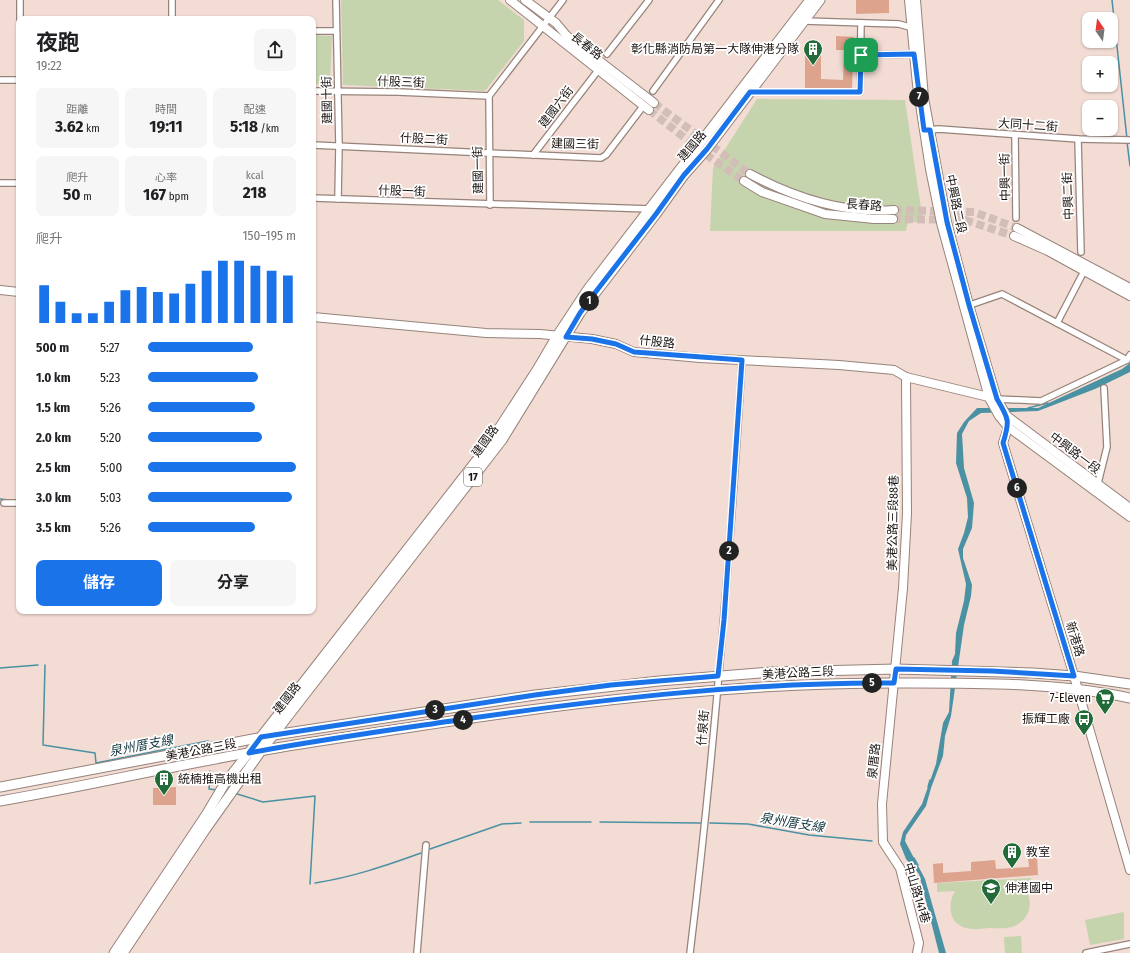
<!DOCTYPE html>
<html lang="zh-TW">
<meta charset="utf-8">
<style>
:root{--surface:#fff;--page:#f6f6f6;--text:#202124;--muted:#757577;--accent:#1a73e8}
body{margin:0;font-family:"Fira Sans Condensed","Noto Sans TC",sans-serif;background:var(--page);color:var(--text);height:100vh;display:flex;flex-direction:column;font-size:15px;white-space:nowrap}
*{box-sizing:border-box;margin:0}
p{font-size:13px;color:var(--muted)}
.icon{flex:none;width:22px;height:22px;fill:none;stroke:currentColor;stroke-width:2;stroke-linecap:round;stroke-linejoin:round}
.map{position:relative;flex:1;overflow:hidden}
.panel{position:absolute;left:16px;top:16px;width:300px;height:598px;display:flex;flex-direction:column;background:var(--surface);border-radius:8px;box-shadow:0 1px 3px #0004}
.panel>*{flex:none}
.needle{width:26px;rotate:346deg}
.buttons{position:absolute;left:1082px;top:12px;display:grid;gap:8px}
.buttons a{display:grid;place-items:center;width:36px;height:36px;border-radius:8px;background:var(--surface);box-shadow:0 1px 3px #0004;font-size:20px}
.pin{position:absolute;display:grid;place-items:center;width:34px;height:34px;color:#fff;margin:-17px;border-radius:8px;box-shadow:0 2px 6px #0006}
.km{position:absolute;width:20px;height:20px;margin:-10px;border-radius:50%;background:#222;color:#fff;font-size:11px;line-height:20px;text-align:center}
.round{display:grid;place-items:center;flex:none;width:42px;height:42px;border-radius:8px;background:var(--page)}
.overview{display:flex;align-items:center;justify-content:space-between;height:68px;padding:0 20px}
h1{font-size:22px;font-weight:700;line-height:30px}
.metrics{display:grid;grid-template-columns:repeat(3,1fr);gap:6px;height:68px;padding:4px 20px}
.metrics div{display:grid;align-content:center;border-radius:8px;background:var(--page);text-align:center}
.metrics b{font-size:17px;font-weight:700}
.metrics small{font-size:11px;font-weight:400}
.metrics p{font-size:11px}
.chart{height:112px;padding:8px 20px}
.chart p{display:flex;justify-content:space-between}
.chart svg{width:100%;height:72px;margin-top:4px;stroke:var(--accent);stroke-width:6}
.action{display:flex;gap:8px;margin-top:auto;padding:8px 20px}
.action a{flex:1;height:46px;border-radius:8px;background:var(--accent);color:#fff;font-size:16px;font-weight:700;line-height:46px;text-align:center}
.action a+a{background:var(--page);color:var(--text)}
ul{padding:0 20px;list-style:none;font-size:13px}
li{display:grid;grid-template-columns:64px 48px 1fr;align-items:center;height:30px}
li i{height:10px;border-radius:5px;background:var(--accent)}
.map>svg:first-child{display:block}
</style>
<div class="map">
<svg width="1130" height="953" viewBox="0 0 1130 953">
<rect width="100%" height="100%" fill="#f2dcd4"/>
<g fill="#c6d4ae">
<path d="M341,0h157l26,20v21l-39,50 -142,-6z"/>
<path d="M313,35l19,1 -2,49 -17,-1z"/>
<path d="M757,99l148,1 18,122h-15l-2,9h-196l3,-63z"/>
<path d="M1031,878l1,9 -8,1c11,13 6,33 -12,39 -8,2 -16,1 -24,1 -7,1 -15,2 -22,0 -17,-4 -19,-24 -11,-37l-18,1v-9z"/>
<path d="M1124,912v27l-34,6 -5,-25z"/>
<path d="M1021,936l1,17h-17l-1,-16z"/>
</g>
<path fill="#4a91a3" d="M1130,363v9l-35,17 -57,22 -57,2 -12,8 -7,13 2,34 10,35 -2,25 -9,21v9l9,27 -1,11 -7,29 -13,91 -6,20 -2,20 -12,32 -5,18 -20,29 -1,6 20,38 21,74h-7l-20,-79 -13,-15 -6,-15 3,-12 19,-28 14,-40 7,-41 6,-11 3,-51 3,-7 1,-21 8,-32 2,-17 -8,-35 6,-16 4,-16 -1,-19 -11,-35 1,-30 7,-11 13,-14h61l84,-39z"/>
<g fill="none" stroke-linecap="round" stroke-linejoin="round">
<g stroke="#4a91a3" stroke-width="1.5">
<path d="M1112,0l15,139"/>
<path d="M1127,142l3,24"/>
<path d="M1028,408l20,-5"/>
<path d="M0,499l9,1"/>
<path d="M45,665l-2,80 52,8 1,10 112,-22v3"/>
<path d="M0,668l38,-3"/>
<path d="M210,771l-1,18 8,1"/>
<path d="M928,787l2,-7"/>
<path d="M234,793l29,9 52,-6 -5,88"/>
<path d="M530,822h61"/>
<path d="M600,822l101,1"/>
<path d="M710,823l38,1 61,11 63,6"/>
<path d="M430,849l72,-25 19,-1"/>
<path d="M914,858l4,7"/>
<path d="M315,883c38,-6 70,-17 106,-30"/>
</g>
</g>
<g fill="#dda38d">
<path d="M856,0h33v13l-33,1z"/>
<path d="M836,36l18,1 -2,51h-47v-43h16v34l22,1 1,-30h-8z"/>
<path d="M176,787v18h-23v-17z"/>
<path d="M1037,855l1,20 -104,8 -1,-19 10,-1v10l28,-2v-9l24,-2 1,9 33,-2 -1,-11z"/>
</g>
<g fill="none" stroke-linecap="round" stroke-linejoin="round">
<g stroke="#d2beb7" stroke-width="8" stroke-dasharray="8 4" stroke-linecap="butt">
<path d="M654,103l96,71"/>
<path d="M649,110l59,46 36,25"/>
<path d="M894,210l80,2 43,16"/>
<path d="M893,219l72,1 49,16"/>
</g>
<g stroke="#97837b" stroke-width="8">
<g id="street">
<path d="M336,0l3,146 -1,53"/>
<path d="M20,19v-19"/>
<path d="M172,19v-19"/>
<path d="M804,21l95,3 14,4"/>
<path d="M313,31h23"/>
<path d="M607,54l42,-54"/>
<path d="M861,55l57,-1"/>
<path d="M0,80h19"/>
<path d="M313,91l85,1 91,4"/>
<path d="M653,91l66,-91"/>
<path d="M750,92h110l1,-69"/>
<path d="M928,130l11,-1 139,10 52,1"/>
<path d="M1015,135l1,83"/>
<path d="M1078,139l3,113"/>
<path d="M313,145l288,13 5,-3 35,-46"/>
<path d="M533,155l63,-82"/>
<path d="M0,183h19"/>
<path d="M313,198l337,11"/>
<path d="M490,205l-1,-109 74,-96"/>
<path d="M967,306l35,-12 125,66"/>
<path d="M1057,323l25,-48"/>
<path d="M997,399l44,2 86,-41 3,-5"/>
<path d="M1097,487l10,-40 -3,-59"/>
<path d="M4,503h15"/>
<path d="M417,953l9,-108"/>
<path d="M690,953c24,-197 40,-395 52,-593"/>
<path d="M1086,953l44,-9"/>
</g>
</g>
<g stroke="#97837b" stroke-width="10">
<g id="secondary">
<path d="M510,0l139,110"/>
<path d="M525,0l31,23 11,13 87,67"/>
<path d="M909,0l8,85 13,84 11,54 48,175 10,18 9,11 122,90"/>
<path d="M916,0l8,98 23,124 22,83 28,94 10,17 123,92"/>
<path d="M750,174c45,24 93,40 144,36"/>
<path d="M744,181l18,11 63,22 49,5h19"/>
<path d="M1017,228l113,60"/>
<path d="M1014,236l34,15 82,45"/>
<path d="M0,290l19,2"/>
<path d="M313,317l173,16 54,1 52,5 24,5 18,8 66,6 139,7 55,5 12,7 91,22"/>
<path d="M906,377l1,136 -4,75 -21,216 1,38 17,26 19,75 -2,10"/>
<path d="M1008,423v4l-5,16 71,233 56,194"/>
</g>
</g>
<g stroke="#97837b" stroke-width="11">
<g id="primary">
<path d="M0,787l274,-52 261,-40 124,-14 113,-9 124,-3 137,4 41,3 56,8"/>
<path d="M0,801c86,-15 172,-35 259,-50 50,-9 102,-16 153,-24 160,-25 321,-44 484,-44 78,0 158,-1 234,15"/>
<path d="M114,953l92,-138 19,-32 262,-336 50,-77 20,-34 31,-47 222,-289"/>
<path d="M123,953l82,-123 56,-79 241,-311 78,-127 76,-99 28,-39 23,-26 113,-149"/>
</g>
</g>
<use href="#street" stroke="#fff" stroke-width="5.5"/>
<use href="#secondary" stroke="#fff" stroke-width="8"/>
<use href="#primary" stroke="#fff" stroke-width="9"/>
</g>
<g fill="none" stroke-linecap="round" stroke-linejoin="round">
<g stroke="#fff" stroke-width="8">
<path id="route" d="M914,54l10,76h6l17,92 22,83 28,94c12,20 13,22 6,44l71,233 -82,-5 -96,-2 -2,14c-141,-1 -282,15 -422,35 -74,11 -149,21 -223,35l12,-16 13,-2 261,-40 76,-10 107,-9 6,-56 18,-260 -108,-8 -18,-8 -24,-5 -26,-2 14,-24 14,-19 62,-80 28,-39 23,-26 43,-57h110l1,-37z"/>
</g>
<use href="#route" stroke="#1a73e8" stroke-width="5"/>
</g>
<defs>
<g id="building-pin" transform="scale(1)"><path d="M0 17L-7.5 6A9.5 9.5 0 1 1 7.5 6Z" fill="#226a37" stroke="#fff"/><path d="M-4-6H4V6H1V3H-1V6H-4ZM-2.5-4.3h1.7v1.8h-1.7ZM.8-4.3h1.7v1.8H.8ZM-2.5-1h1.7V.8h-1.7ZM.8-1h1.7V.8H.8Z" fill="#fff"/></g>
<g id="supermarket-pin" transform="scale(1)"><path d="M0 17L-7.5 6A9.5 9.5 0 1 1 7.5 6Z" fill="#226a37" stroke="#fff"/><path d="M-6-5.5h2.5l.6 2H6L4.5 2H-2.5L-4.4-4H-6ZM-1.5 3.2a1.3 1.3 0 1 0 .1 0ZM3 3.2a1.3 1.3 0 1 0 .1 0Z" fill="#fff"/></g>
<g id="bus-pin" transform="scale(1)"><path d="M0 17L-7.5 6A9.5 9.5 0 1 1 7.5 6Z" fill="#226a37" stroke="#fff"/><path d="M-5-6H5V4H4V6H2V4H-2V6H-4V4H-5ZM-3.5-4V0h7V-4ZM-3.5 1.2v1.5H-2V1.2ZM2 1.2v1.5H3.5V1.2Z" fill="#fff"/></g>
<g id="school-pin" transform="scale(1)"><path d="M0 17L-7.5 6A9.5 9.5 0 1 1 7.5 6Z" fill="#226a37" stroke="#fff"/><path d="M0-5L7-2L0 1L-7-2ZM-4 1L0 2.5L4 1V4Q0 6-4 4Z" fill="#fff"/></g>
</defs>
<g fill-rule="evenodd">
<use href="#building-pin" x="813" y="49"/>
<use href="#supermarket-pin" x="1105" y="698"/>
<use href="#bus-pin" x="1084" y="719"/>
<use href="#building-pin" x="164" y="779"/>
<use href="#building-pin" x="1012" y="852"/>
<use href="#school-pin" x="991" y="888"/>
</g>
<g text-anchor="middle" stroke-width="3.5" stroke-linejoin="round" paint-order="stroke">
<rect fill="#fff" stroke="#5f5a58" stroke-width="1" x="464" y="468" width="18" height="18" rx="3"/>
<g font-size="11" font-weight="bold" fill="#1a1310">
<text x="473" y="481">17</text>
</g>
<g font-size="12" fill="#1a1310" stroke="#fff">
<text transform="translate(587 46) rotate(38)" y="4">長春路</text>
<text transform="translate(401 82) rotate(2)" y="4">什股三街</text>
<text transform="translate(327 100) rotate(-91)" y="4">建國十街</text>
<text transform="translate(556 107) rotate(-53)" y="4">建國六街</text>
<text transform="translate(1028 125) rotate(4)" y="4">大同十二街</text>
<text transform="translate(424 139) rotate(3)" y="4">什股二街</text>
<text transform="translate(575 144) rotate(1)" y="4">建國三街</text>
<text transform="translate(692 146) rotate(-50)" y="4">建國路</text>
<text transform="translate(478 170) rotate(-91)" y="4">建國一街</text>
<text transform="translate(1005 177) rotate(-91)" y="4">中興一街</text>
<text transform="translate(402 191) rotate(2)" y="4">什股一街</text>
<text transform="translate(1068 196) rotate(-92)" y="4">中興二街</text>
<text transform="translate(956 204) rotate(78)" y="4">中興路二段</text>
<text transform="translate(864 205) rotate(4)" y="4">長春路</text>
<text transform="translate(657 342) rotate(6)" y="4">什股路</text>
<text transform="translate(485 441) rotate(-54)" y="4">建國路</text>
<text transform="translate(1075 453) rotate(37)" y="4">中興路一段</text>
<text transform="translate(893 523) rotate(-89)" y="4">美港公路三段88巷</text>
<text transform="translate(1075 639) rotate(73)" y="4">新港路</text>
<text transform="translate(798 673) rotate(-3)" y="4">美港公路三段</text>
<text transform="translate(287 698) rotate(-52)" y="4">建國路</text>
<text transform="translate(703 728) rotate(-85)" y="4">什泉街</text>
<text transform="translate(201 750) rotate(-11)" y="4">美港公路三段</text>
<text transform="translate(874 761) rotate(-84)" y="4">泉厝路</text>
<text transform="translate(917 893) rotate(73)" y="4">中山路141巷</text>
</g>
<g font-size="12" fill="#1a1310" stroke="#fff" text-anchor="end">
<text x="799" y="53">彰化縣消防局第一大隊伸港分隊</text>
<text x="1091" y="702">7-Eleven</text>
<text x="1070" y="723">振輝工廠</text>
<text x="178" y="783" text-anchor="start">統楠推高機出租</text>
<text x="1026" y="856" text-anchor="start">教室</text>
<text x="1005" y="892" text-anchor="start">伸港國中</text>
</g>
<g font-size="13" font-style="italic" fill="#163941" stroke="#fff">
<text transform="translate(141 745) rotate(-11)" y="5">泉州厝支線</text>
<text transform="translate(792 822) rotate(9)" y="5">泉州厝支線</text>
</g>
</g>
</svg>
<div class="buttons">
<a><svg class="needle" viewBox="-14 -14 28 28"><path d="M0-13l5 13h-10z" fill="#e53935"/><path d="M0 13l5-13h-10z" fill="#757577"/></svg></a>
<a>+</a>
<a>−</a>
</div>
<div class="pin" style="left:861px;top:55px;background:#1e9e55"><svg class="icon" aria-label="arrive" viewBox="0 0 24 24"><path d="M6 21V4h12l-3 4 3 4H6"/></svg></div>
<b class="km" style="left:589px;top:301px">1</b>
<b class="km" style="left:729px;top:551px">2</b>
<b class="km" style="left:435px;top:710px">3</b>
<b class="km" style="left:463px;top:720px">4</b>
<b class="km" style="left:872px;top:683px">5</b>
<b class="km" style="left:1017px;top:488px">6</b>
<b class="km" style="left:919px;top:97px">7</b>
<section class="panel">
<div class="overview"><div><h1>夜跑</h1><p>19:22</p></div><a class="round"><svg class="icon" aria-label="share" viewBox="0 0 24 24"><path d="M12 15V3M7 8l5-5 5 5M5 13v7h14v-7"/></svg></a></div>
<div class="metrics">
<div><p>距離</p><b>3.62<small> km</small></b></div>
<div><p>時間</p><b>19:11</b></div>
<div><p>配速</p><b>5:18<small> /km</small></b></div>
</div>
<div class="metrics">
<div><p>爬升</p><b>50<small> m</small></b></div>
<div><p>心率</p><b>167<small> bpm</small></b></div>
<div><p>kcal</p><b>218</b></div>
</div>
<div class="chart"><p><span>爬升</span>150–195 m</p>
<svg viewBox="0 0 160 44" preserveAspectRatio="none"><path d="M5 44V21M15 44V31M25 44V38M35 44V38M45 44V31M55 44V24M65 44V22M75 44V25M85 44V26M95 44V20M105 44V12M115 44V6M125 44V6M135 44V9M145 44V12M155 44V15"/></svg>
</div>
<ul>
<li><b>500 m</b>5:27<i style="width:71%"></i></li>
<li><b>1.0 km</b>5:23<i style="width:74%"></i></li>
<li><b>1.5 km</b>5:26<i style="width:72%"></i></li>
<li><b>2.0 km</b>5:20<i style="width:77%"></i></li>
<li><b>2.5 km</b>5:00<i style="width:100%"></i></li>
<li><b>3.0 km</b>5:03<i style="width:97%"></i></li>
<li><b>3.5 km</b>5:26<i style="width:72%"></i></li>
</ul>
<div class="action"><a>儲存</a><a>分享</a></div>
</section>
</div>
